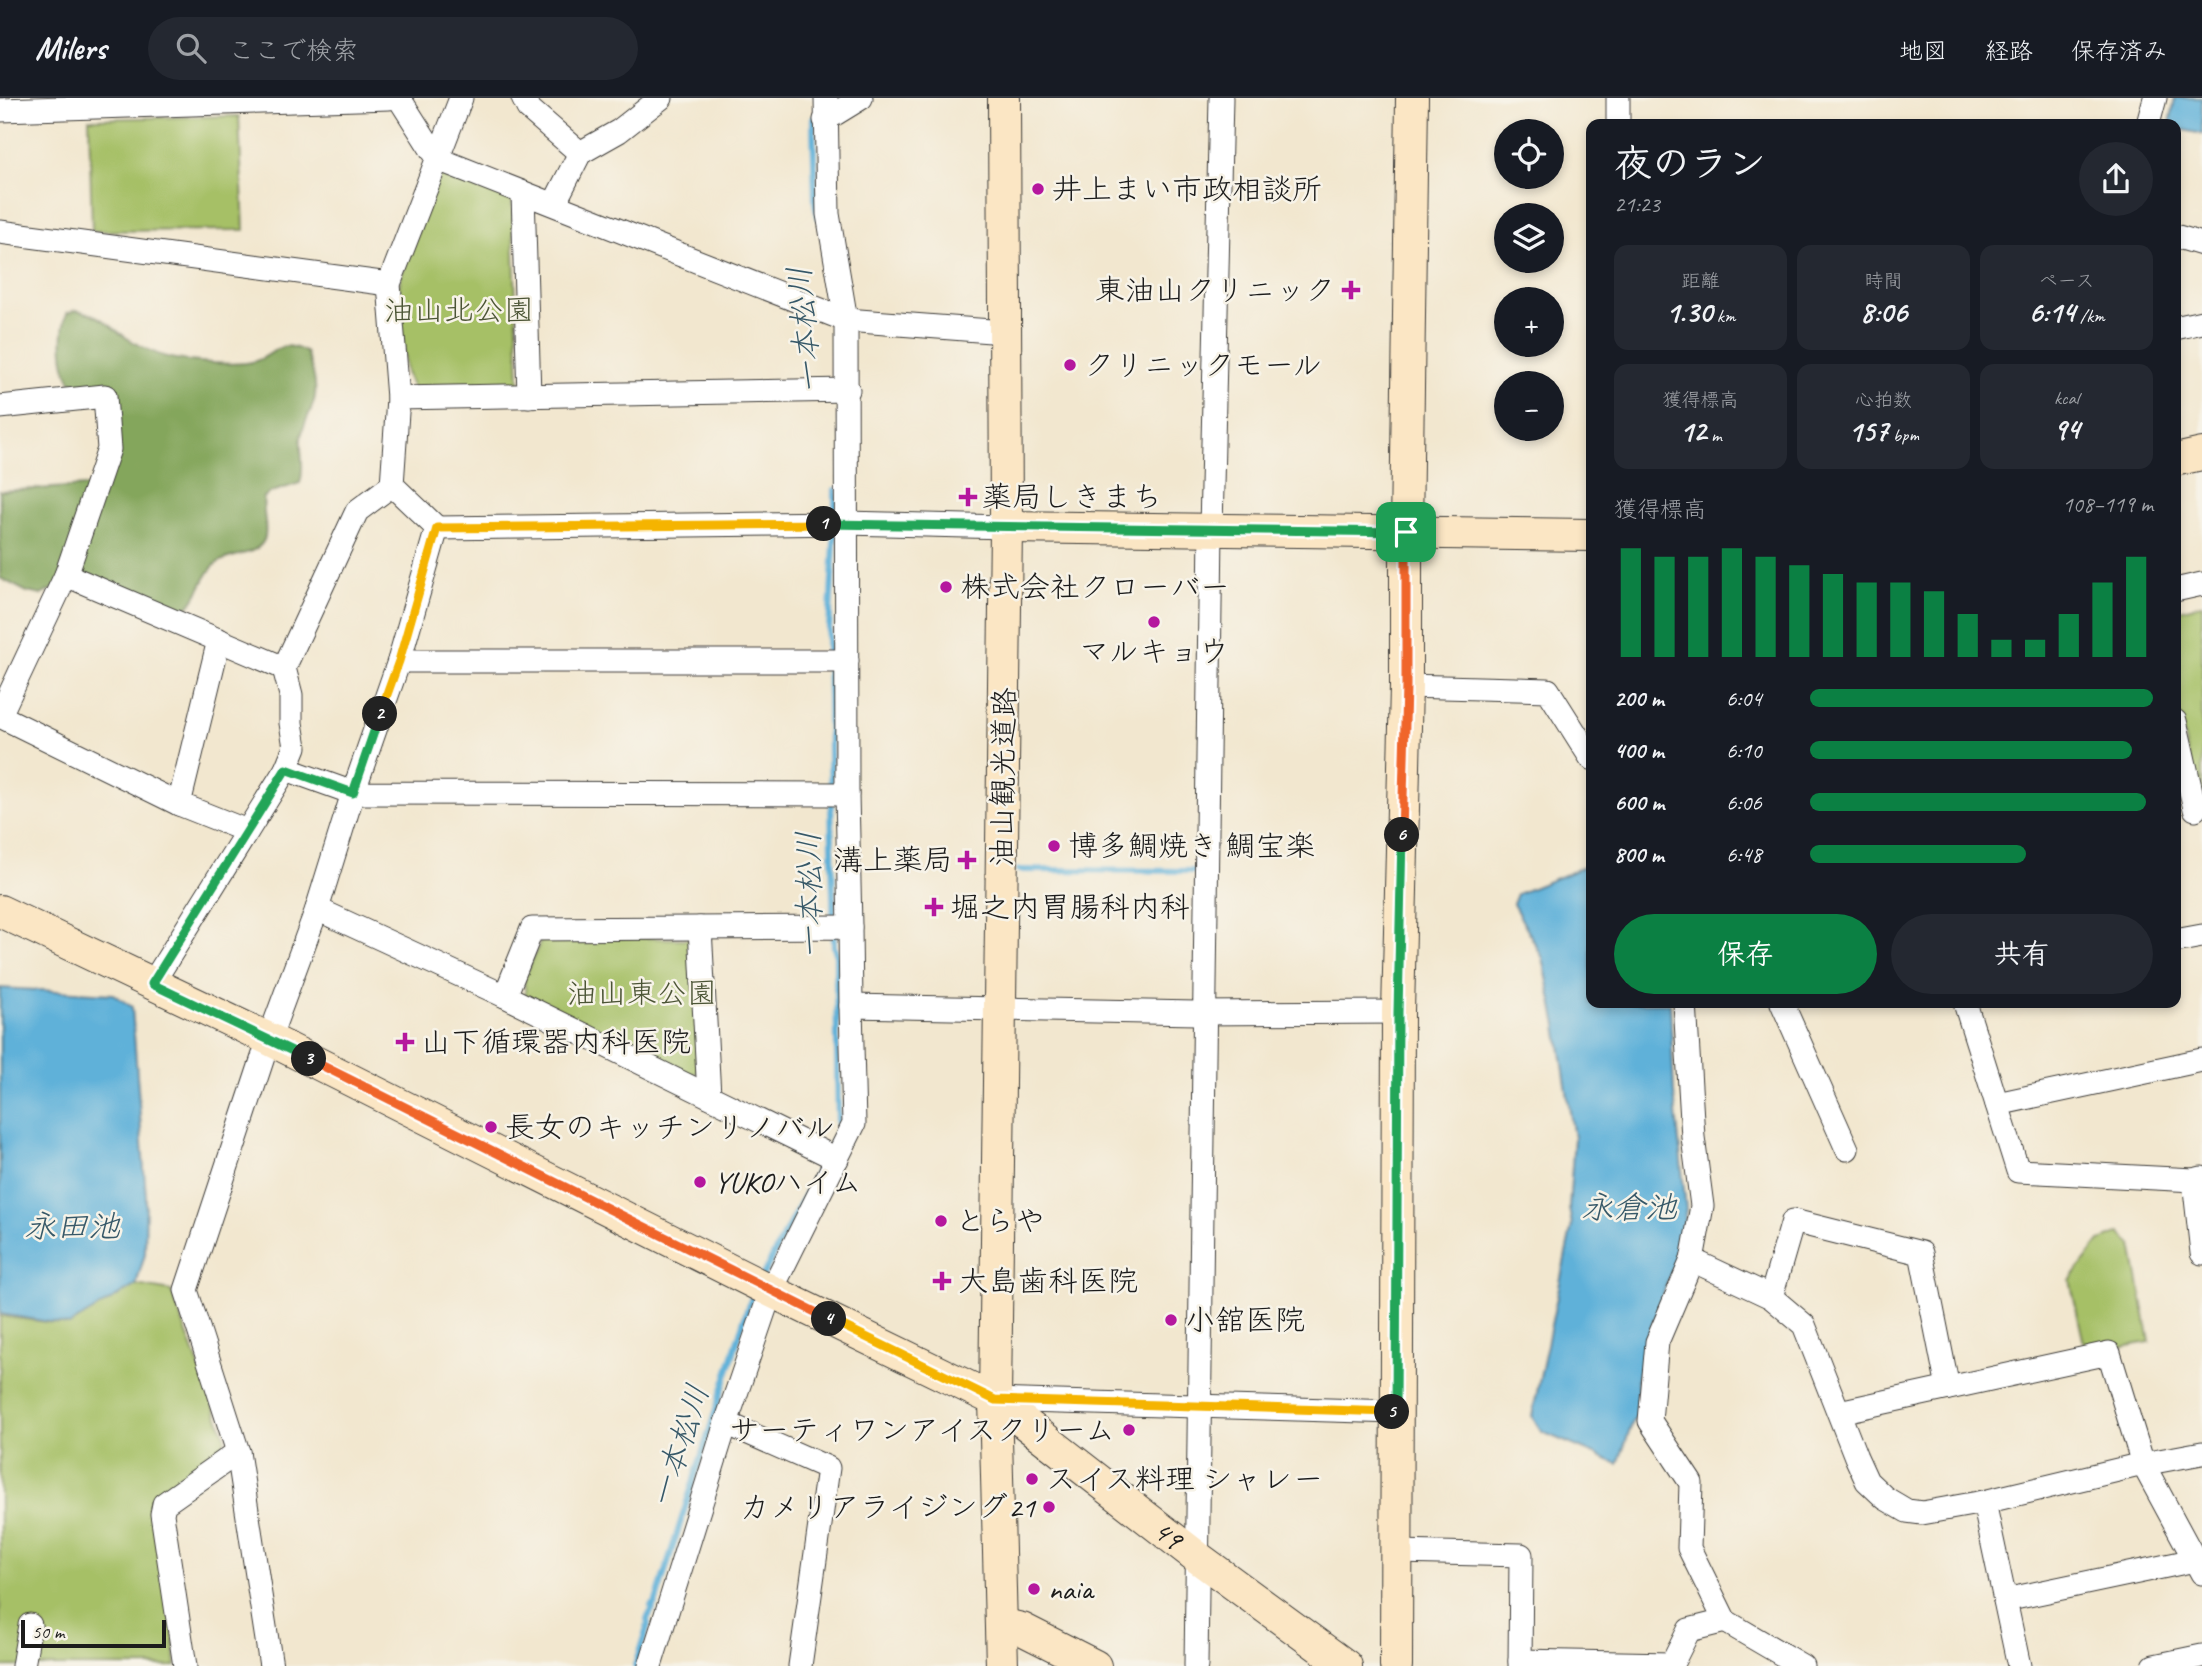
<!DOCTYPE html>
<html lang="ja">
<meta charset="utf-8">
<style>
:root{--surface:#171b24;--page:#242831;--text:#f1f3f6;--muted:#9ea1a6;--line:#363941;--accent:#0b8043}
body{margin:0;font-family:Caveat,"Klee One",sans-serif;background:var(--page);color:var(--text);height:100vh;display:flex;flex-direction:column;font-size:26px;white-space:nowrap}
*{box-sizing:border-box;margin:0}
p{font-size:23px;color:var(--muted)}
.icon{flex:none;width:38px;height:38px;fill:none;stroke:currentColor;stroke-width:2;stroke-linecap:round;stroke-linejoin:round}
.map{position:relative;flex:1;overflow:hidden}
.side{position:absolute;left:1586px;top:21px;width:595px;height:889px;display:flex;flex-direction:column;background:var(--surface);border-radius:14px;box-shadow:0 4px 10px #0003}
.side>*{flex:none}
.fabs{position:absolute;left:1494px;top:21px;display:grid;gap:14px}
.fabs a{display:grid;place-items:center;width:70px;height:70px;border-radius:50%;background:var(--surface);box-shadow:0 4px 10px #0003;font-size:35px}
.scale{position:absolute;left:21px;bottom:18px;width:145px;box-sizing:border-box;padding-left:7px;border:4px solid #1c1c1c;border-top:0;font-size:19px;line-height:24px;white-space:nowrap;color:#1c1c1c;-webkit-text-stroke:5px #f7f3e8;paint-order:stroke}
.pin{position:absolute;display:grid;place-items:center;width:60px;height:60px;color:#fff;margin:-30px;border-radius:14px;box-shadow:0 4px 10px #0006}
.km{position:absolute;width:35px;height:35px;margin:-18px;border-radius:50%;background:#222;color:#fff;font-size:19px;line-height:35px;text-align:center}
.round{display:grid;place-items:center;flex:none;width:74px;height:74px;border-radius:37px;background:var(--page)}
.headline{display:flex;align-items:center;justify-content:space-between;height:119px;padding:0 28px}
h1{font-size:38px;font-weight:800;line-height:52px}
.figures{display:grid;grid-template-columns:repeat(3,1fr);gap:10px;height:119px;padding:7px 28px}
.figures div{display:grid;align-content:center;border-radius:14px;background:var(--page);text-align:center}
.figures b{font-size:30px;font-weight:800}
.figures small{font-size:19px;font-weight:400}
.figures p{font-size:19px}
.chart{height:196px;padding:14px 28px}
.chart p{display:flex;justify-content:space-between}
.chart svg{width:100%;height:126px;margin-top:7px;stroke:var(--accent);stroke-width:6}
.cta{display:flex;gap:14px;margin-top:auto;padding:14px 28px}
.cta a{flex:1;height:80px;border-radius:42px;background:var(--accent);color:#fff;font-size:28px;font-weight:800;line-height:80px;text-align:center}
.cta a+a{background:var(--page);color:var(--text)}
ul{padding:0 28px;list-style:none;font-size:23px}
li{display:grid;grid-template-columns:112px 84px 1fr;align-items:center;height:52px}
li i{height:18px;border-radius:9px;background:var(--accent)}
header{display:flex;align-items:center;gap:42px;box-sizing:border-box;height:98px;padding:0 35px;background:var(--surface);border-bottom:2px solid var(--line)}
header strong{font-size:33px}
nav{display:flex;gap:38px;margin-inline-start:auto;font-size:24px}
.search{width:490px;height:63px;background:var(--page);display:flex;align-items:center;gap:18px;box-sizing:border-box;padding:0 24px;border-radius:38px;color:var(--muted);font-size:26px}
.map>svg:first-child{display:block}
</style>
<header>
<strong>Milers</strong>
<div class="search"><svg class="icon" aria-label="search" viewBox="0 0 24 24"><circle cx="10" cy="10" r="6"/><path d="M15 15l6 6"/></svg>ここで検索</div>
<nav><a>地図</a><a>経路</a><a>保存済み</a></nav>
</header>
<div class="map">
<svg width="2202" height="1568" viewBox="0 0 2202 1568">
<rect width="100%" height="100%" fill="#f7f3e8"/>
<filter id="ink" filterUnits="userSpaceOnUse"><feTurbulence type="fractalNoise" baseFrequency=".0143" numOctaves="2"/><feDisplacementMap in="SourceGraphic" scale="14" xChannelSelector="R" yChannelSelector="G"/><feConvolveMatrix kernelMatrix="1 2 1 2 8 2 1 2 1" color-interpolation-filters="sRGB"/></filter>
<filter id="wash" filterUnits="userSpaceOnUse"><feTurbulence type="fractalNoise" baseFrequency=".00686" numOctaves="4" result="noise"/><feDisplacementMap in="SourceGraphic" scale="28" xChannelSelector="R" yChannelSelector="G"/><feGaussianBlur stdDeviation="1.57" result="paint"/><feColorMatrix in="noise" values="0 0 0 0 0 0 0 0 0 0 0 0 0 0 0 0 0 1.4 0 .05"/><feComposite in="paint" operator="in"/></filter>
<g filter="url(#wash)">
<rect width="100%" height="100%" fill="#f2e7cf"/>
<g fill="#a6c066" stroke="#616e41" stroke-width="2">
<path d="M239,18l5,114 -152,1 -3,-112z"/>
<path d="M449,75l63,25 7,185 -8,7h-97l-8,-17 -8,-79 3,-18 37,-101z"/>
<path d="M2202,506v196h-3l-24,-102v-87z"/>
<path d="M543,838l145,3 9,5 2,127 -10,6 -163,-79 -2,-19z"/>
<path d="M2120,1135l12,12 18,97 -64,11 -16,-73 30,-39z"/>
<path d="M136,1187l35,6 54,145 -1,10 -61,53 13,167h-176v-350l69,9z"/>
</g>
<path fill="#84a65b" stroke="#50613c" stroke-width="2" d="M76,212c26,4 31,15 51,28 13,8 30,17 44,20 18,4 64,8 81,4 25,-6 23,-25 54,-10 5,14 11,29 9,44 -2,15 -13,27 -14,43 -1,15 4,28 -1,44l-28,9 -8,5c-3,13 5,31 0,43 -8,17 -35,13 -48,24 -17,14 -17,43 -40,49l-94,-39 -41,21 -14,-3 -27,-14v-87l88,-5 19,-4 1,-93c-12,-5 -24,-3 -37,-7 -10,-18 -11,-49 -4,-69z"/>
<g fill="#5eb1d9" stroke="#3d667a" stroke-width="2">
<path d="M2175,0h27v36l-27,-6v-4h-5z"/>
<path d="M1591,766v139h79l4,90 12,116 -6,38 -29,81 -14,49 2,38 -6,6 -15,43 -76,-32 -10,-16 40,-191 -3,-17 5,-70 -17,-113 -14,-67 -30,-54 4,-10z"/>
<path d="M0,890l113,6 19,13 14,190 -1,57 -9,31 -67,40 -69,-11z"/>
</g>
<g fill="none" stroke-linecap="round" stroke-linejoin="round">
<g stroke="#5eb1d9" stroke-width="6">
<path d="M818,120l-3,-16 -2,-83 7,-6"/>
<path d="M835,420v-28"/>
<path d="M1019,772l178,1"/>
<path d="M763,1177l75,-144 -2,-179 -2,-4 -6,-301 7,-119"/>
<path d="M635,1568l13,-41 -1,-6 6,-11 -2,-2 4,-2 93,-297 7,-16"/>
</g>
</g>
</g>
<g filter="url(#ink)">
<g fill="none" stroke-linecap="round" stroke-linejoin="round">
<g stroke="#3c3a37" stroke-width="25">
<g id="street">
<path d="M399,0l33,52 16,13 398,157 158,12"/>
<path d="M523,0l5,10 52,45"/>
<path d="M826,0l2,116 18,106 1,474"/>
<path d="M0,12l389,-12"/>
<path d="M825,22l36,-22"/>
<path d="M1618,26v-26"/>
<path d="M2148,26l7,-26"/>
<path d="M523,95l6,203"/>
<path d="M554,106l26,-51 39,-22 42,-33"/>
<path d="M0,134l389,52"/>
<path d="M2175,138l27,8"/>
<path d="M2175,230l27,-6"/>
<path d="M398,300l450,-8"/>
<path d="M0,309l105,-11 4,53 -43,126 -66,140"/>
<path d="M437,430l409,-5 160,4"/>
<path d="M66,477l218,93"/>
<path d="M2175,492l27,-6"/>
<path d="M399,563h448"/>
<path d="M1406,588l142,4 43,68"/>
<path d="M0,618l179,88 68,27"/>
<path d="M2175,623l20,88"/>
<path d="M286,671l67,24 494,1 3,133"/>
<path d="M179,706l40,-164"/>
<path d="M317,811l188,87 27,-67 318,-2 1,79 345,7 202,-1"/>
<path d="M700,830l9,168"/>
<path d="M2175,843l27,-5"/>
<path d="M152,886l134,-215 9,-22 -4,-24v-28l-7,-27 73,-157 35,-26"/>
<path d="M505,898l332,163"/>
<path d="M1685,905l8,134 9,69 -10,54 79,37 33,28 52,132 11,24 18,17 22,13 15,2 62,-11 35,164"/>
<path d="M1782,905l65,146"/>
<path d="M1965,905l53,168 176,9"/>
<path d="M1997,1006l205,-44"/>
<path d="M2202,1080l-8,2 8,73"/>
<path d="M1692,1162l-35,82 -7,79 41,62 -2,65 36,73 77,45"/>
<path d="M1771,1199l22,-76 128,32 27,135"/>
<path d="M995,1302l402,12"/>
<path d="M1839,1314l270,-59 34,111 59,-11"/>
<path d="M726,1325l102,45 -28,198"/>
<path d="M1984,1404l159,-38 59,109"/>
<path d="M1398,1454l123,3 -1,111"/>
<path d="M2005,1502l190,-40"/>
<path d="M1520,1563l151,3"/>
<path d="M23,1568l7,-41"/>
<path d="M185,1568l-23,-152 2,-10 74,-52"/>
<path d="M271,1568l-33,-214 -52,-162 83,-251 48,-130 36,-116 46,-132 38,-133 -45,-43 6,-87 -9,-114 72,-186"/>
<path d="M650,1568l76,-243 45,-132 83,-167 -3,-118"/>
<path d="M1196,1568l15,-1137 10,-431"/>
<path d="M1671,1568l18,-36 36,-9"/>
<path d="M2154,1568l48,-10"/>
</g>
</g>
<g stroke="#3c3a37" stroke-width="34">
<g id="secondary">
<path d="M2175,362l27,-6"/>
<path d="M1006,429l585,8"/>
<path id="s1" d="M0,813l269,128 502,252 224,109 202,157 149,109"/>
<path d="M1001,1526l21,5 73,37"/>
<path d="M1002,1568l-7,-266 11,-873 -2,-429"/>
<path d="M1396,1568l2,-654 8,-326v-154l6,-434"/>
</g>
</g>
<use href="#street" stroke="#fff" stroke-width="23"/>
<use href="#secondary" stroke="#fbe6c4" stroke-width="32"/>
</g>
</g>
<g fill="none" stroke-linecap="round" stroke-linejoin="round" filter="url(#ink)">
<g stroke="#fff" stroke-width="14">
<path id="split-1" d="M824,426l582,8"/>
</g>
<g stroke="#fff" stroke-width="14">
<path id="split-2" d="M380,616l19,-53 38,-133 387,-4"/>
</g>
<g stroke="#fff" stroke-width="14">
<path id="split-3" d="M309,961l-157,-75 134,-215 67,24 27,-79"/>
</g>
<g stroke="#fff" stroke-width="14">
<path id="split-4" d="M309,961l520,260"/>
</g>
<g stroke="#fff" stroke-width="14">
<path id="split-5" d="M829,1221l166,81 397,12"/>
</g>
<g stroke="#fff" stroke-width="14">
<path id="split-6" d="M1392,1314h4l2,-400 4,-177"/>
</g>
<g stroke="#fff" stroke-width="14">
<path id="split-7" d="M1402,737l4,-149v-154"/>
</g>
<use href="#split-1" stroke="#22a559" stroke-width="9"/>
<use href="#split-2" stroke="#f5b400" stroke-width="9"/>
<use href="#split-3" stroke="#22a559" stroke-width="9"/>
<use href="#split-4" stroke="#f0652b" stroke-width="9"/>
<use href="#split-5" stroke="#f5b400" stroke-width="9"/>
<use href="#split-6" stroke="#22a559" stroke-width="9"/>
<use href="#split-7" stroke="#f0652b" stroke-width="9"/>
</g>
<g fill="#b5179e" stroke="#f7f3e8" stroke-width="2.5">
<circle cx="1038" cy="91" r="7"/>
<path d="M1347.5 181.5h7v7h7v7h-7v7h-7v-7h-7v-7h7z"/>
<circle cx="1070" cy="267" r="7"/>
<path d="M964.5 388.5h7v7h7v7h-7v7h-7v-7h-7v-7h7z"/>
<circle cx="946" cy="489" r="7"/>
<circle cx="1154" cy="524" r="7"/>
<circle cx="1054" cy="748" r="7"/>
<path d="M963.5 751.5h7v7h7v7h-7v7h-7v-7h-7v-7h7z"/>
<path d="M930.5 798.5h7v7h7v7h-7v7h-7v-7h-7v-7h7z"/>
<path d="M401.5 933.5h7v7h7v7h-7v7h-7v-7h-7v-7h7z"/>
<circle cx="491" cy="1029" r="7"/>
<circle cx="700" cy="1084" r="7"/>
<circle cx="941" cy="1123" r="7"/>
<path d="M938.5 1172.5h7v7h7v7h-7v7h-7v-7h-7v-7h7z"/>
<circle cx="1171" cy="1222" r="7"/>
<circle cx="1129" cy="1332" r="7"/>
<circle cx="1032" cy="1381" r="7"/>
<circle cx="1049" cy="1409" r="7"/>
<circle cx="1034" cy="1491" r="7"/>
</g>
<g text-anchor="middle" stroke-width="5" stroke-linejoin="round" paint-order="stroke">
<g font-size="30" fill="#1c1c1c" stroke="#f7f3e8" text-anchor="start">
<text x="1052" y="101">井上まい市政相談所</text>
<text x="1335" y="202" text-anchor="end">東油山クリニック</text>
<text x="1084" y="277">クリニックモール</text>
<text x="982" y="409">薬局しきまち</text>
<text x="960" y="499">株式会社クローバー</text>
<text x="1154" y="563" text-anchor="middle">マルキョウ</text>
<text x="1068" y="758">博多鯛焼き 鯛宝楽</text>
<text x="953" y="772" text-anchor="end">溝上薬局</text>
<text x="950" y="819">堀之内胃腸科内科</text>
<text x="421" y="954">山下循環器内科医院</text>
<text x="505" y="1039">長女のキッチンリノバル</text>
<text x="714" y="1094">YUKOハイム</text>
<text x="955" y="1133">とらや</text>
<text x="958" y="1193">大島歯科医院</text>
<text x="1185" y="1232">小舘医院</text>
<text x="1115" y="1342" text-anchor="end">サーティワンアイスクリーム</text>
<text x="1046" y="1391">スイス料理 シャレー</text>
<text x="1035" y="1419" text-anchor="end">カメリアライジング21</text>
<text x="1048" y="1501">naia</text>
</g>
<g font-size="30" fill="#4c5536" stroke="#f7f3e8">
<text x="459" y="222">油山北公園</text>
<text x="642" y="905">油山東公園</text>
</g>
<g font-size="30" fill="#1c1c1c" stroke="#f7f3e8">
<text transform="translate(1003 679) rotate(-89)" y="10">油山観光道路</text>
<text dy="10" stroke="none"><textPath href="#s1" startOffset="1328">49</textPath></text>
</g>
<g font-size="32" font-style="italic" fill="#365868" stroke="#f7f3e8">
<text transform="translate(804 232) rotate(-95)" y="11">一本松川</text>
<text transform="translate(809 797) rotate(-91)" y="11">一本松川</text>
<text x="1629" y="1120">永倉池</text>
<text x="72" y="1139">永田池</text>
<text transform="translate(679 1348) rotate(-72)" y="11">一本松川</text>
</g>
</g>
</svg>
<div class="fabs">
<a><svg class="icon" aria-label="locate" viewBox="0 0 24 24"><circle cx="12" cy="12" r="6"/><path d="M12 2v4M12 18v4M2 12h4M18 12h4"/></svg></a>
<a><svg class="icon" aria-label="layers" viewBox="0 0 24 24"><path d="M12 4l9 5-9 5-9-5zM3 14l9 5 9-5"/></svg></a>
<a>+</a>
<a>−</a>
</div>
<div class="scale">50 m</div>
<div class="pin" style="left:1406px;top:434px;background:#1e9e55"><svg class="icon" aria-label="arrive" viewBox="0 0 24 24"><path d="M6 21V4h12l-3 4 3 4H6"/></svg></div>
<b class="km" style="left:824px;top:426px">1</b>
<b class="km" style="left:380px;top:616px">2</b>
<b class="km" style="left:309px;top:961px">3</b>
<b class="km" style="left:829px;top:1221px">4</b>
<b class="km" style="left:1392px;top:1314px">5</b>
<b class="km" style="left:1402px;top:737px">6</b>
<section class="side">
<div class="headline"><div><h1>夜のラン</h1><p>21:23</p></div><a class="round"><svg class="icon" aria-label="share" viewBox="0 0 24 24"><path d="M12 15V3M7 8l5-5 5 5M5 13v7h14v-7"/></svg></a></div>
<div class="figures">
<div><p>距離</p><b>1.30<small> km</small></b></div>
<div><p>時間</p><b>8:06</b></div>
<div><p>ペース</p><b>6:14<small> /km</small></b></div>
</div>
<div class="figures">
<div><p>獲得標高</p><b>12<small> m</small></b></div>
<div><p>心拍数</p><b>157<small> bpm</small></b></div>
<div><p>kcal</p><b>94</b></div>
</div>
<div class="chart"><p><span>獲得標高</span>108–119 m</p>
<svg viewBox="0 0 160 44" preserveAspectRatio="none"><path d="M5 44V6M15 44V9M25 44V9M35 44V6M45 44V9M55 44V12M65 44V15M75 44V18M85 44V18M95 44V21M105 44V29M115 44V38M125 44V38M135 44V29M145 44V18M155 44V9"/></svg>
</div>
<ul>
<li><b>200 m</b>6:04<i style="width:100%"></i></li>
<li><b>400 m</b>6:10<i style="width:94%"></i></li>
<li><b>600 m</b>6:06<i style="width:98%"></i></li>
<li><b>800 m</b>6:48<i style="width:63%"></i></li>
</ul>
<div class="cta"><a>保存</a><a>共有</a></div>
</section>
</div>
